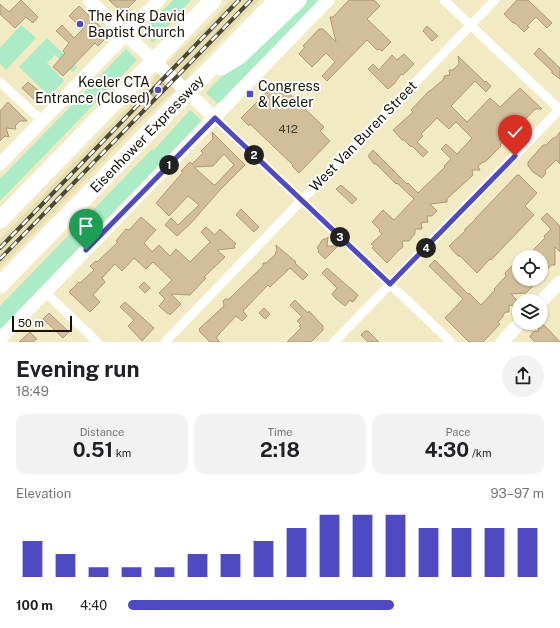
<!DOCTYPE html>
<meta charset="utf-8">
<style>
:root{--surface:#fff;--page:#f2f2f2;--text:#202124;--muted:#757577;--accent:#4f4ac1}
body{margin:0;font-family:"Public Sans",sans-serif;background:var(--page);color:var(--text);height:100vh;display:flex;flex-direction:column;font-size:15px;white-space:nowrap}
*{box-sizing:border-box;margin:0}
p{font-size:13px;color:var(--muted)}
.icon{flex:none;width:22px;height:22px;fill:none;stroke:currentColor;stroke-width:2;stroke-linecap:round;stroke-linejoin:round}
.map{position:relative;height:342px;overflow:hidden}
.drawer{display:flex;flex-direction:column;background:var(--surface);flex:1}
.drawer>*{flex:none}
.tools{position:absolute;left:512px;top:250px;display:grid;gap:8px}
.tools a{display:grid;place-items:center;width:36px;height:36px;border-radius:50%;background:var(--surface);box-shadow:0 1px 3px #0004;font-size:20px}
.scale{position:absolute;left:12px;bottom:10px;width:60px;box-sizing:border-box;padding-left:4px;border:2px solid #151205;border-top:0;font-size:11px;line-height:14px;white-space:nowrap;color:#151205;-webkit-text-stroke:3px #fff;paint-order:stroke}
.pin{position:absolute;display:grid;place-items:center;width:34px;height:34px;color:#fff;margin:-41px -17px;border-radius:50% 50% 50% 0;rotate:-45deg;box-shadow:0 0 4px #0007}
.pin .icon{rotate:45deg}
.km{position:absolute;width:20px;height:20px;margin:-10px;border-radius:50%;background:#222;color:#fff;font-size:11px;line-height:20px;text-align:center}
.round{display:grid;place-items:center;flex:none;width:42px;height:42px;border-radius:21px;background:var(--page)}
.head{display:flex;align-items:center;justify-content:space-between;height:68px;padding:0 16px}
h1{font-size:22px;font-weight:700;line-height:30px}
.stats{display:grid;grid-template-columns:repeat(3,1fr);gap:6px;height:68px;padding:4px 16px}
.stats div{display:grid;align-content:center;border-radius:10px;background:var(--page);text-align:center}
.stats b{font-size:20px;font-weight:700}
.stats small{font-size:11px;font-weight:400}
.stats p{font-size:11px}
.chart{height:112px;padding:8px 16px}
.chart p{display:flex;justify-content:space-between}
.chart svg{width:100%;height:72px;margin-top:4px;stroke:var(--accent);stroke-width:6}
ul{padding:0 16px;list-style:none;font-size:13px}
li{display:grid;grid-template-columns:64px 48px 1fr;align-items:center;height:30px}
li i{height:10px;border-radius:5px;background:var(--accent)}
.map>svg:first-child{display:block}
</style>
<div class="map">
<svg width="560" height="342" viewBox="0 0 560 342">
<rect width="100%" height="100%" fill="#f1eac2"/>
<path fill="#e6deb0" d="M231,0h28l-69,72 -1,4 -17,17 -35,33 -137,142v-29l153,-158 1,-4 17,-18 36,-34z"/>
<g fill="#abecc7">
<path d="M173,0h18l-38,43 -10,-10v-2z"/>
<path d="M303,0h16l-100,103h-2l-11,-10 10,-11z"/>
<path d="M21,25l15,13 -30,32 -6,-6v-16z"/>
<path d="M47,38l30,29 -4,5 -18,-17 -8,8 17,18 -15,15 -30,-29z"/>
<path d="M126,49l11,11 -137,141v-22z"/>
<path d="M190,110l11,10v2l-201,208v-24l152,-157 2,1z"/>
</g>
<g fill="#d3be9b" stroke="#ad9877" fill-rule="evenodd">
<path d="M21,0l17,17 -5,6 -7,-6 -11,11 -15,-14v-10l9,8z"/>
<path d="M109,0h27l-13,13z"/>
<path d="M349,0h25l6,6 -13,13 24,23 -9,9 -3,-2 -2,1 -10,-10 -40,41 -5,-5 13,-14 -9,-9 -14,14 -13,-13 6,-7 -2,-1 16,-17h4l13,13 -6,-25h3z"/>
<path d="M517,0h11l24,23 -5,5 -11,-11 -9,9 2,1 -5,5 -9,-9h-2l-9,-9z"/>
<path d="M79,6l30,29 -11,11 -3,-3 -32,33 -10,-9 12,-14 -2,-2 6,-8 -13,-12 6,-6 12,13 9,-9 -14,-13z"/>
<path d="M427,26l11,10 -6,5 -9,-10z"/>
<path d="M539,48l21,20v11l-8,-6v-2l-18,-17z"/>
<path d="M404,54l10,10 -11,11 -2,-1 -7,10 -6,5 -20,-20 5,-5 6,6 13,-15 5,5z"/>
<path d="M458,56l27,26 1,-1 5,5 -5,6 -11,-11 -24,25 16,16 23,-24 10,9 20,-19 22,21h-7l-14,15 -12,11 1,3h-4l-6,7 1,1 -16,16h-2l-5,4 2,4h-8l1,5 -24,22 -2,2v3l-17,2 7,7 -5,5h-5l1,6 -7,1 1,6h-7v5l-6,7h-7l1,6 -4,3 -12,13 -15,-15 2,-2 -3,-2 11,-10 -3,-3 1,-1 -8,-8 11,-12 11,10 20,-21 -17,-16 -1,1 -20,-20h-2l-6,-8 5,-6 34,34 1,-1 10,10 27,-26 -1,-1 7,-7 -10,-10 5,-5 11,10 15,-16 -16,-16 -7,7 -12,-11 -16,16 2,2 -6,6 11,10 -5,5 -11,-11 -1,1 -7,-7h-2l-9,-10 20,-18 -2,-2 18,-19h1l14,-12v-3l6,-1 -1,-5h4l6,-6z"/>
<path d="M28,82l16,13 -6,8 -16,-15z"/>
<path d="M161,82l5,5 -10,11 -6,-5z"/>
<path d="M277,82l47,45 -4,4 10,10 -31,32 -7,-7 1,-1 -43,-41 -1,2 -8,-8z"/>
<path d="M8,102l19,19h-7l-5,5 1,3 -10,-1 3,9 -4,-1 -5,5v-30z"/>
<path d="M212,132l33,33 -25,25 -29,33 -14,13 -12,-11 6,-7 7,7 21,-20 -11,-9 -19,20 -13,-13 27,-31 -2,-1 9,-9 2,2 11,-11 -2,-2 12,-12zM224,154l10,11 -19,20h-1l-20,-18 19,-1z"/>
<path d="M560,132v32l-4,-4 -11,11 1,2 -4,5 -9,-6 -5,-6v-4l15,-17h3l7,-7h2z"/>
<path d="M517,175h2l18,18 -12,13 9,9 -43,45 -1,-1 -13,14 -17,-17h-2l-9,-10 16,-15v-2l10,-9v-1z"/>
<path d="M341,185l16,14 -5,5 -16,-15z"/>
<path d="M241,209l18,18 -5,5 -18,-17z"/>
<path d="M547,213l13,13v26l-5,-5v18h-4l-10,11v-19h-15l19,-19 -1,-2 7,-7 -10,-10z"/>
<path d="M141,217l15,13 -12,13 8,9 7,-7 11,11 6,-7 14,13 20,-20 -9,-10 5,-5 9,8 5,-6 16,15 -2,1 1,3 -18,2 8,7 -21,20 2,1 -16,17 -19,-1 10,10 -11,11 -1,-2 -1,1 -9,-8 6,-7 -6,-6 13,-13 -19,-18 -7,7 -12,-11 -12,13 -7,-7 -13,14 3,4 -12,13 7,7 -10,10 -21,-20 10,-10 1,1 14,-13 -4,-4 6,-5 1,1 21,-20 -2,-1 10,-12 3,1z"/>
<path d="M328,237l-1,9h11l-13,13 -7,-7 1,-2 -2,-2 6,-9h3z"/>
<path d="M276,245l20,17 -1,1 13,12 -5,5 -13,-12 -20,19 -2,-2 -25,26 4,5 -5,5 -6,-5 -16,17 -4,5 4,4h-10l-10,-10 -1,-3 25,-23 -1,-5 2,-2h4l34,-33v-3h3l10,-9 -1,-1 2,-2z"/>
<path d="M519,259v20h21l-14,14 -15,1 6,6 -2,2 1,4 -7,-1v7h-3l-3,3v2l-5,5 2,2 -17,18h-14l-24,-24 18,-19 -34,-33 6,-6 33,34 1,-1 12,12 14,-15 -1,-1 12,-13 -1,-3z"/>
<path d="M327,268l31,27 -4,6 -2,1 -2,-2 -5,6 -10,-8 -3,-4 5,-6 -15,-15z"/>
<path d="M144,282l6,6 -5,5 -6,-6z"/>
<path d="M295,300l13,13 1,-2 14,15v4l-12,12h-24l14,-14 -2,-2 2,-1 -4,-4 5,-4 -12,-12z"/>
<path d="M125,302l29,26 -12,13 -14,-15 6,-6 -14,-13z"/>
<path d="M264,308l6,6 -5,5 -6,-6z"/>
<path d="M49,313l20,19 -6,6 -20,-19z"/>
<path d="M538,323h3l6,5 13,14h-25l-5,-5 3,-5 6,-1z"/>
<path d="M365,331h3l11,11h-11l-7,-7z"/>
<path d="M30,332l7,7 -4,3h-14z"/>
</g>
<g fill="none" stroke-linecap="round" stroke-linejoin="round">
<g stroke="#fff" stroke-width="9">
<path d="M444,0l116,110"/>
<path d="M0,82l42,39"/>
<path d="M215,118l236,224"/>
<path d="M45,292l52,50"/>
<path d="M165,342l330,-342"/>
<path d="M334,342l226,-233"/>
</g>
<g stroke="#fff" stroke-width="13">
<path d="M89,0l126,118"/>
<path d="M0,164l159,-164"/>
<path d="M541,302l19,-20"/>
<path d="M0,339l328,-339"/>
<path d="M502,342l18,-19"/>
</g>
<g stroke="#fff" stroke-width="17">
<path d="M221,67l18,-11 59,-56"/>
<path d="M0,220l213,-220"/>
<path d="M0,285l277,-285"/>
</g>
<g stroke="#4c4835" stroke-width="4">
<g id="rail">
<path d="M0,248l239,-248"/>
<path d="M0,259l251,-259"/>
</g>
</g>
<use href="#rail" stroke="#fff" stroke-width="2.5" stroke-dasharray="8" stroke-linecap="butt"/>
</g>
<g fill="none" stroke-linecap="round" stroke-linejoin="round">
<g stroke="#fff" stroke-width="8">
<path id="route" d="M86,250l129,-132 175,166 125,-128"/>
</g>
<use href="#route" stroke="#4f4ac1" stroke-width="5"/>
</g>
<g fill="#4f4ac1" stroke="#fff" stroke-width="1.5">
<circle cx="80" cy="24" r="4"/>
<circle cx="158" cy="90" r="4"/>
<rect x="246" y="90" width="8" height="8" rx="2"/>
</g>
<g text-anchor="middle" stroke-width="4" stroke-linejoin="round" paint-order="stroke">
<g font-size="12" fill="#443d2a">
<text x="288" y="133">412</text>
</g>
<g font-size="14" fill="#151205" stroke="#fff" text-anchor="start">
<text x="88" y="21">The King David<tspan x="88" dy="16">Baptist Church</tspan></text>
<text x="150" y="87" text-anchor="end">Keeler CTA<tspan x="150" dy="16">Entrance (Closed)</tspan></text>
<text x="258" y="91">Congress<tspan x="258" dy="16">&amp; Keeler</tspan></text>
</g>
<g font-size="14" fill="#151205" stroke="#fff">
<text transform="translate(147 134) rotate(-46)" y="5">Eisenhower Expressway</text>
<text transform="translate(363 136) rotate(-46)" y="5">West Van Buren Street</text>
</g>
</g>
</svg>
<div class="tools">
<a><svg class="icon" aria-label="locate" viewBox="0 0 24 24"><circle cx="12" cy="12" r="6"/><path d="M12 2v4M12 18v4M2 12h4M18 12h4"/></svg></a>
<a><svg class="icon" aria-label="layers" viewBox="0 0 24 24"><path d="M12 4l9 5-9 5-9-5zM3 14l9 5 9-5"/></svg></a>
</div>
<div class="scale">50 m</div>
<div class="pin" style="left:86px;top:250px;background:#1e9e55"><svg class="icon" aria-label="arrive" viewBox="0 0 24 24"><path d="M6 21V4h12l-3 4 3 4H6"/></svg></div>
<div class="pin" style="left:515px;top:156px;background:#d93025"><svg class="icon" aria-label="check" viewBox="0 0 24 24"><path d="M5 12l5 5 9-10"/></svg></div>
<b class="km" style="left:169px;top:165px">1</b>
<b class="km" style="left:254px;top:155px">2</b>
<b class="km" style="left:340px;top:237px">3</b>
<b class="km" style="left:426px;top:248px">4</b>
</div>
<section class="drawer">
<div class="head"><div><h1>Evening run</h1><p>18:49</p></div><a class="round"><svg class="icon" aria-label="share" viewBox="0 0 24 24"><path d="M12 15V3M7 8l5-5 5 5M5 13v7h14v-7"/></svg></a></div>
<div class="stats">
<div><p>Distance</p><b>0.51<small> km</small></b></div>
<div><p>Time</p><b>2:18</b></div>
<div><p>Pace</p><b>4:30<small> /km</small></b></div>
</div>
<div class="chart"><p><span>Elevation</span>93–97 m</p>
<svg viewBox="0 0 160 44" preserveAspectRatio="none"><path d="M5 44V22M15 44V30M25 44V38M35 44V38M45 44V38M55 44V30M65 44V30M75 44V22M85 44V14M95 44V6M105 44V6M115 44V6M125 44V14M135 44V14M145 44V14M155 44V14"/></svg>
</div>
<ul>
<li><b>100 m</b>4:40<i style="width:64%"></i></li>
</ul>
</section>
